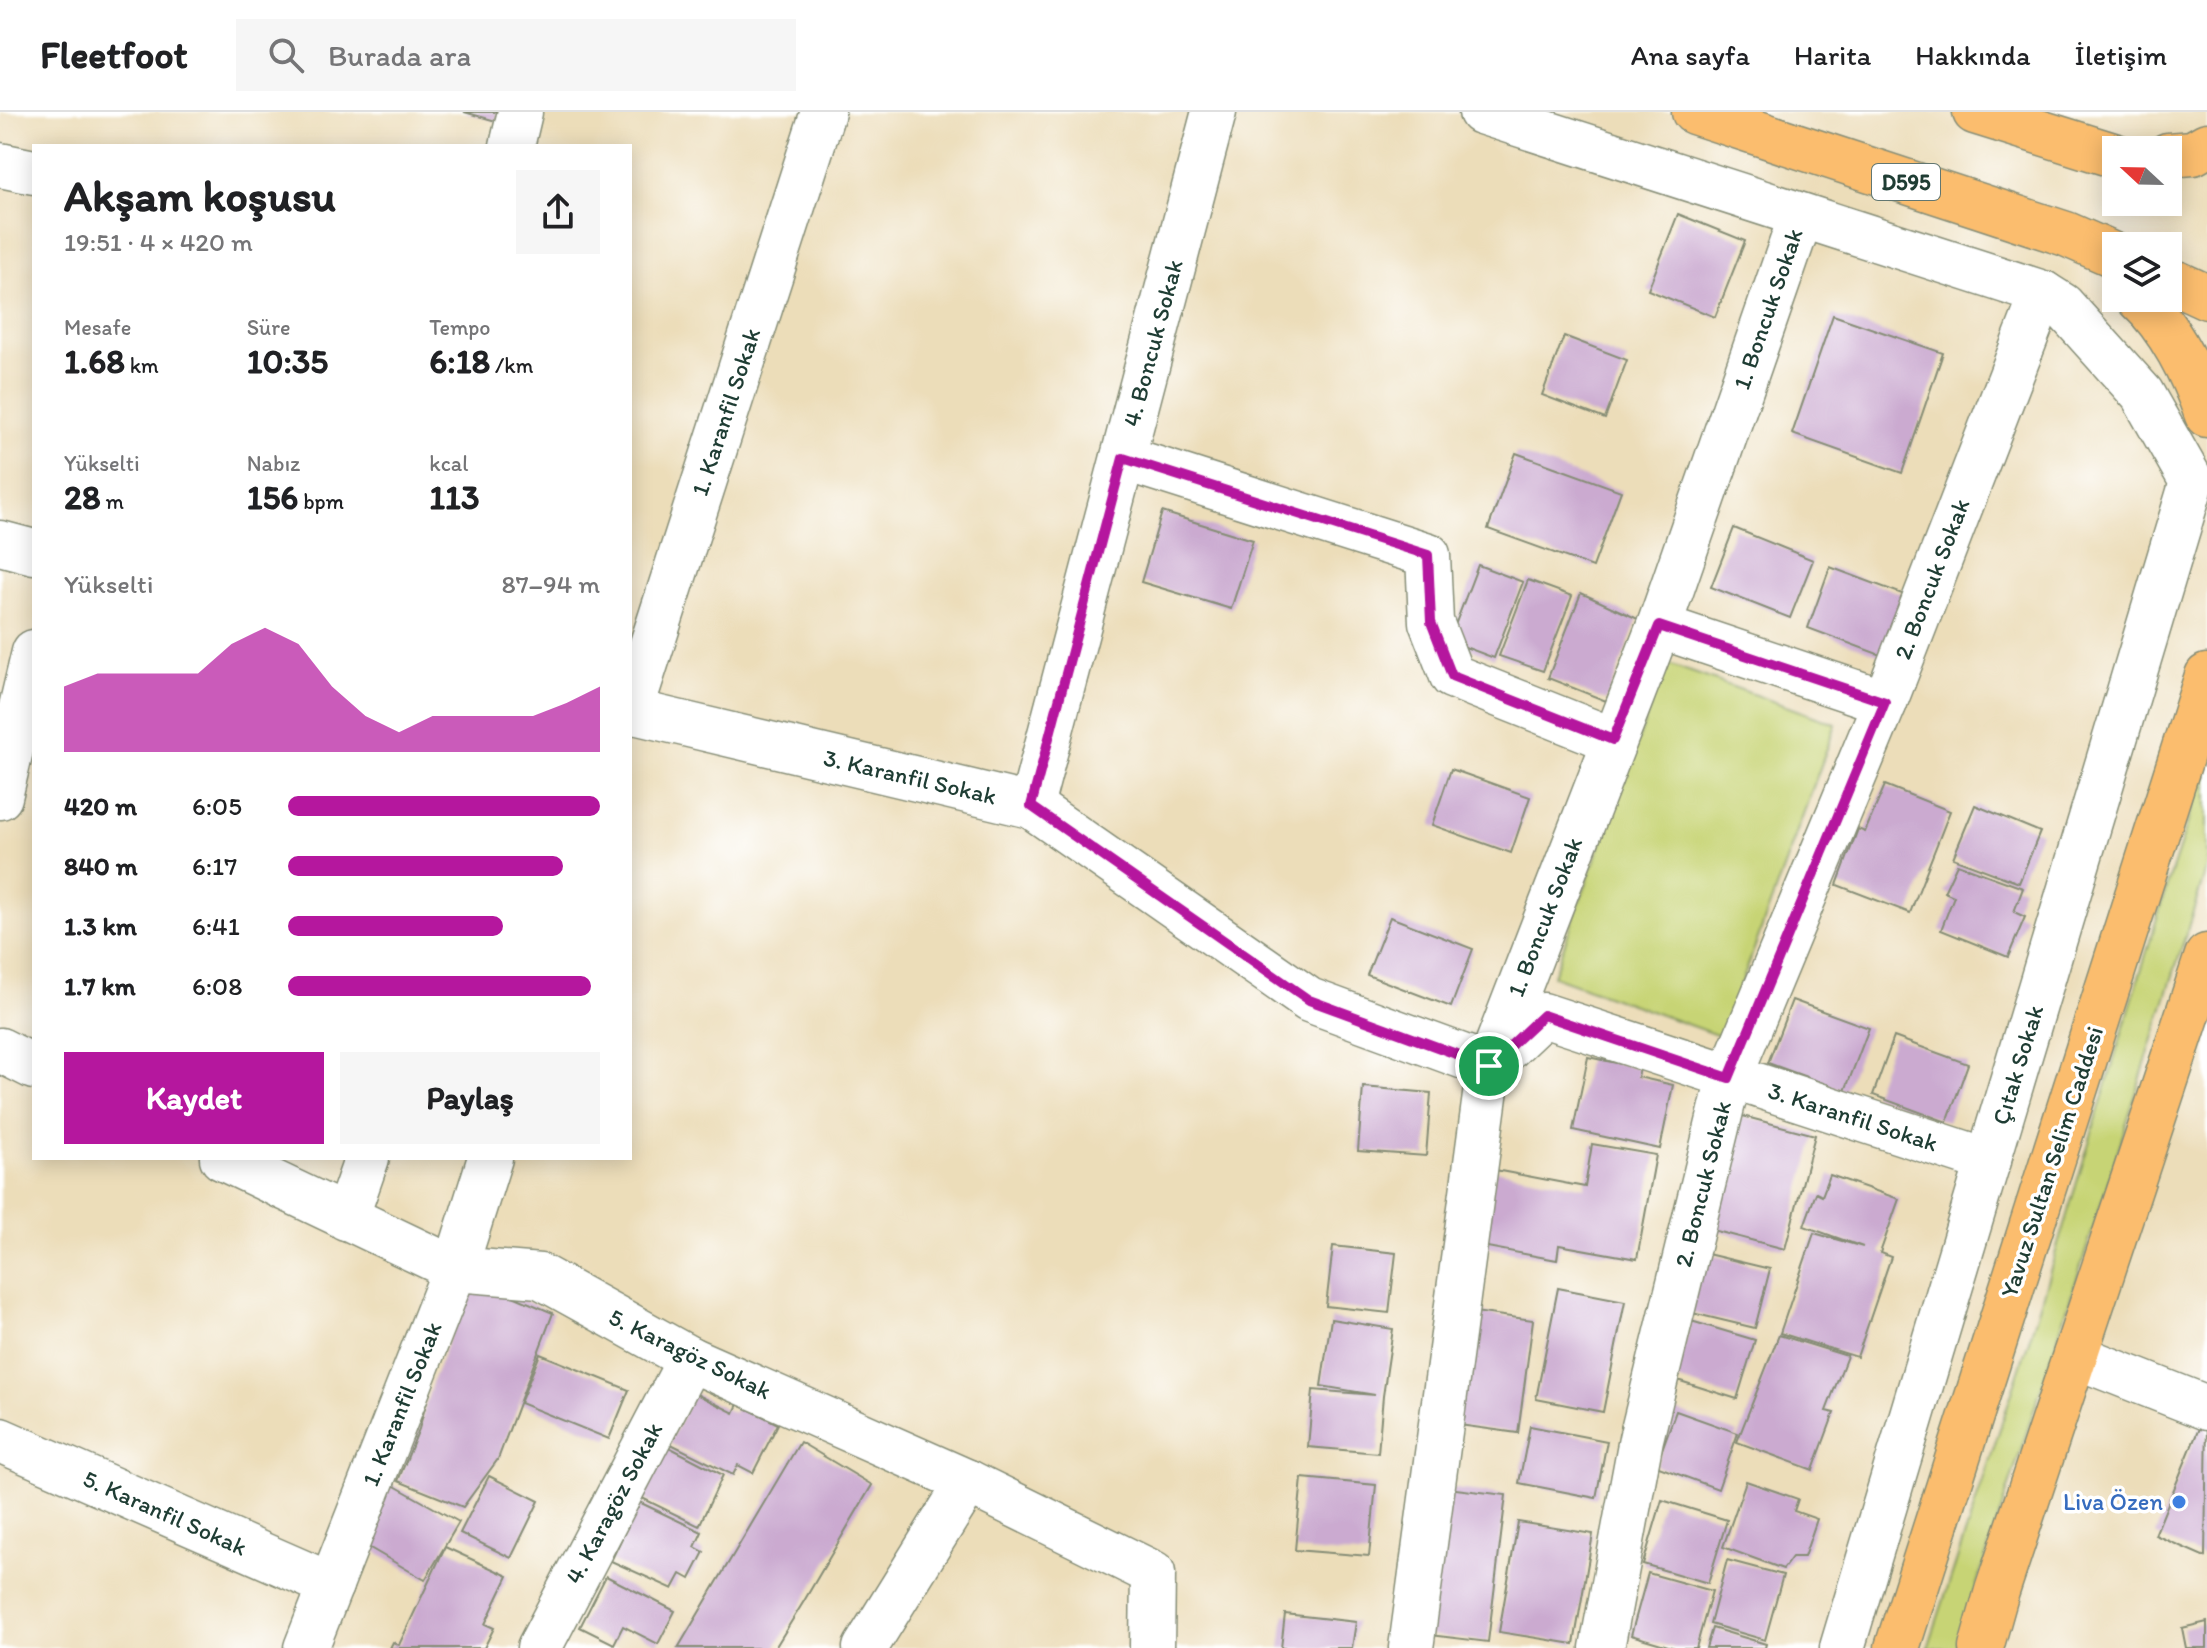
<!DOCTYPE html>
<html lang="tr">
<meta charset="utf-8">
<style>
:root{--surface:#fff;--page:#f6f6f6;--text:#202124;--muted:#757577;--line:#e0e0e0;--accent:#b5179e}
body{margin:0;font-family:Itim,sans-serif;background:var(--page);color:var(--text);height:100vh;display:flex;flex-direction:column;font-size:30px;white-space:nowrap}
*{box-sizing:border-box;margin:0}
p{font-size:26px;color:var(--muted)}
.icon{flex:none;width:44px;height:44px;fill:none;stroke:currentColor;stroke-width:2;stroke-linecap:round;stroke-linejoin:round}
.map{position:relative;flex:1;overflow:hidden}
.side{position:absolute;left:32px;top:32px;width:600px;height:1016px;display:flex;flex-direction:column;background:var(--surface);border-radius:0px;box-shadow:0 4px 20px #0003}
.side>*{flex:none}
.needle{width:52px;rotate:292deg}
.controls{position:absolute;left:2102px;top:24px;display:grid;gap:16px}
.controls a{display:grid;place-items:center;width:80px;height:80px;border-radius:0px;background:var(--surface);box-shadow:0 4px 20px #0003;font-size:40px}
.pin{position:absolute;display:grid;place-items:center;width:68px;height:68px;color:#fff;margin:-34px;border:4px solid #fff;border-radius:50%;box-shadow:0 2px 8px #0007}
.round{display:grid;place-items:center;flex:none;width:84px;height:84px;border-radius:0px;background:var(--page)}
.overview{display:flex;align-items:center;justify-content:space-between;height:136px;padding:0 32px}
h1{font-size:44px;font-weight:700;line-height:60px}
.stats{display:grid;grid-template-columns:repeat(3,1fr);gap:12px;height:136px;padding:8px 32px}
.stats div{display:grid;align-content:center}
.stats b{font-size:34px;font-weight:700}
.stats small{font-size:22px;font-weight:400}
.stats p{font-size:22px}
.chart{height:224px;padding:16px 32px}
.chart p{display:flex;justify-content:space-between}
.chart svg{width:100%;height:144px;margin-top:8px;fill:var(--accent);opacity:.7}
.action{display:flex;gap:16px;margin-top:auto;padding:16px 32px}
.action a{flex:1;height:92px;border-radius:0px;background:var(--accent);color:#fff;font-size:32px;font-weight:700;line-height:92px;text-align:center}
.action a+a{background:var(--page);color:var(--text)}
ul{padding:0 32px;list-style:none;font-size:26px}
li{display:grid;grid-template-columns:128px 96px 1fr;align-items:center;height:60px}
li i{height:20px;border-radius:10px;background:var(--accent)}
header{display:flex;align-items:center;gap:48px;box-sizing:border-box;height:112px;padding:0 40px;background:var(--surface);border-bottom:2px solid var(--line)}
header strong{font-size:38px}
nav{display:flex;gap:44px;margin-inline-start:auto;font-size:28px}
.search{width:560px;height:72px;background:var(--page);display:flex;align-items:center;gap:20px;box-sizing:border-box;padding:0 28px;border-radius:0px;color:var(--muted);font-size:30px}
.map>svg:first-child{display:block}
</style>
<header>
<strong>Fleetfoot</strong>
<div class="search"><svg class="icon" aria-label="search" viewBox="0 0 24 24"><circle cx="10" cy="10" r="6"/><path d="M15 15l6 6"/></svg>Burada ara</div>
<nav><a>Ana sayfa</a><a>Harita</a><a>Hakkında</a><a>İletişim</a></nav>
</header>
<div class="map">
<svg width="2207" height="1536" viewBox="0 0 2207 1536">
<rect width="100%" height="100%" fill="#fff"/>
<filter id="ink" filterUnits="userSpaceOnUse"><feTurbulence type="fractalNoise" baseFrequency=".0125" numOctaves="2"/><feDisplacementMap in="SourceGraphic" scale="16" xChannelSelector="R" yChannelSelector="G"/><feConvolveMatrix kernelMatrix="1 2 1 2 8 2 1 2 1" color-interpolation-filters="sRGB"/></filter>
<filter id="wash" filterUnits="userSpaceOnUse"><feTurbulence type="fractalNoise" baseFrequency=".006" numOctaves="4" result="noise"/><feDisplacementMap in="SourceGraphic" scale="32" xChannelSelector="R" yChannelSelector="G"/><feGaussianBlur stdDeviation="1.8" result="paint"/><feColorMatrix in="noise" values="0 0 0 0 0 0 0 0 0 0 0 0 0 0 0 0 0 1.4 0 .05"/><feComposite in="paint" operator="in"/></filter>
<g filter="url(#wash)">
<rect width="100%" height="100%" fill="#ecddb9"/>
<g fill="#c7d475" stroke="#738854" stroke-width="2">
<path d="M1666,551l170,61 -114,313 -169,-61z"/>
<path d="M2207,652v103l-110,350 -141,431h-28l102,-311 134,-442z"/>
</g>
<g id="blocks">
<g fill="#cbaad0">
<path d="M464,0h34l-2,9z"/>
<path d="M1678,102l67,27 -30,76 -67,-27z"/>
<path d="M1833,203l110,38 -41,120 -110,-39z"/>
<path d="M1564,224l63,24 -22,59 -63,-24z"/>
<path d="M1516,341l105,38 -28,76 -105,-38z"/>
<path d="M1162,400l91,28 -22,69 -90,-27z"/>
<path d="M1734,416l79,32 -23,58 -79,-31z"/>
<path d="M1478,453l45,17 -29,76 -45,-17z"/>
<path d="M1830,455l75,28 -22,61 -75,-28z"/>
<path d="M1528,468l44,16 -29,75 -44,-15z"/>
<path d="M1581,481l57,26 -32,82 -58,-23z"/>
<path d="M1451,657l79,28 -19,56 -79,-28z"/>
<path d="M1885,673l65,26 -40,102 -73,-28 21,-56 7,3z"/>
<path d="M1975,693l65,27 -21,51 -66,-25z"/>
<path d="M1957,752l66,24 -9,24 11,5 -17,40 -67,-27 13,-34 -10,-4z"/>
<path d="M1390,805l83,32 -22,58 -84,-32z"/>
<path d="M1792,888l77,28 -24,63 -77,-28z"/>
<path d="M1894,925l74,27 -21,58 -74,-27z"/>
<path d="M1588,945l52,11 -2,9 35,8 -13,64 -87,-19z"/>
<path d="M1363,975l68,6 -5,63 -68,-5z"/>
<path d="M1735,1002l80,21 -30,114 -80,-21z"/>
<path d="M1592,1032l64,11 -19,104 -78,-14 -2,15 -75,-14 13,-76 90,17z"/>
<path d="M1830,1063l69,24 -19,54 11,4 -34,100 -77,-24 34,-100 49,14 -59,-21 12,-33 6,3z"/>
<path d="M1333,1134l63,7 -7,60 -63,-7z"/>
<path d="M1699,1140l71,17 -15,59 -71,-17z"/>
<path d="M473,1167l80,34 -55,146 -35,48 -65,-26 21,-52 14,-50z"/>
<path d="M1558,1176l67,13 -22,111 -67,-13z"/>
<path d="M1460,1198l73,10 -15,113 -74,-10z"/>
<path d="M1331,1207l62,10 -10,67 -5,57 -70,-6 5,-57 62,5 -54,-9z"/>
<path d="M1691,1209l64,19 -18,59 -63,-20z"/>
<path d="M1779,1223l68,21 -21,55 8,2 -21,57 -76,-28z"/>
<path d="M540,1242l89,36 -20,49 -89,-36z"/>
<path d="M694,1281l40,20 4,-9 40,20 -25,49 -15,-8 -5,10 -64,-32z"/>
<path d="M1676,1299l62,22 -20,56 -62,-23z"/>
<path d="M2204,1304l3,1 -2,140 -50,-22z"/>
<path d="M1530,1314l77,15 -11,57 -77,-15z"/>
<path d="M800,1330l72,43 -68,116 -29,47h-97z"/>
<path d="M667,1334l56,29 -24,51 -57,-28z"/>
<path d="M489,1364l50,25 -28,57 -51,-25z"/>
<path d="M1302,1366l74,7 -7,71 -74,-6z"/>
<path d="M1746,1369l52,18 -4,12 23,8 -13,38h-12l-9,12 -60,-22z"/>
<path d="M391,1372l68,38 -34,58 -67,-39z"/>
<path d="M1439,1375l67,8 -18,147 -67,-8z"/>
<path d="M1662,1388l65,20 -19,63 -65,-19z"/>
<path d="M639,1390l63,30 -7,15 9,5 -14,27 -9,-5 -8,15 -62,-28z"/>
<path d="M1518,1410l75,12 -19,110 -75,-12z"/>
<path d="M445,1435l63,29 -23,48 9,4 -10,20h-94l3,-6 6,3z"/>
<path d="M1727,1448l56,15 -18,65 -55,-16z"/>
<path d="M1648,1461l64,18 -16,57h-21l-44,-13z"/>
<path d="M606,1464l69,35 -17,33 -35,-18 -9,18 -34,-17z"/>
<path d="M1285,1502l71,8 -4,26h-71z"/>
<path d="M2207,1510v26h-21l-4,-20z"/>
<path d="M1712,1516l54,16 -1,4h-59z"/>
</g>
</g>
</g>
<g filter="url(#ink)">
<use href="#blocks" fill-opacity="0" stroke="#868d76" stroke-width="2"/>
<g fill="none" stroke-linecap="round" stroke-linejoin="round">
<g stroke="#868d76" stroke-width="47">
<g id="minor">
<path d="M1481,0l562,181 19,12 80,89 50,88 -350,1166"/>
<path d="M512,34l8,-34"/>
<path d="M0,53l34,7"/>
<path d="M1123,346l305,97 3,67 21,54 161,64"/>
<path d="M0,431l34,9"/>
<path d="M1659,514l226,76"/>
<path d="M630,599l401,95 278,194 180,66 54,-51 446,146"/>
<path d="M630,601l193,-601"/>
<path d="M0,685l34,-145"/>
<path d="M1031,694l183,-694"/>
<path d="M0,938l34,17"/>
<path d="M222,1046l233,111 85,7 150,83 278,123 185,91 -1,75"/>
<path d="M346,1106l21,-60"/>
<path d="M2075,1244l132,52"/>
<path d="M0,1328l331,145"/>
<path d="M306,1536l149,-379 35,-111"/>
<path d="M539,1536l151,-289"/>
<path d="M865,1536l103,-166"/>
<path d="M1411,1536l78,-582 170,-440 142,-410"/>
<path d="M1602,1536l39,-209 88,-361 156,-376 158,-409"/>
</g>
</g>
<g stroke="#868d76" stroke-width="47">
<g id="major">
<path d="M2138,186c32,29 55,77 69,117"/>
<path d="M1897,1536l310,-972"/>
<path d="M1981,1536l16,-57 210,-635"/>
</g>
</g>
<g stroke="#868d76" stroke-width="47">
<g id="highway">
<path d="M1694,0l372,122 50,22"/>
<path d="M1975,0l141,44"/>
<path d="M2168,43l25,-2 14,-8"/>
<path d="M2168,167l39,18"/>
</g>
</g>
<use href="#minor" stroke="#fff" stroke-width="44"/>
<use href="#major" stroke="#fbbd6e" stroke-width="44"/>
<use href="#highway" stroke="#fbbd6e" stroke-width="44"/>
</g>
</g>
<g fill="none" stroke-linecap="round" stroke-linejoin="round" filter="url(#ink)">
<g stroke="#fff" stroke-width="16">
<path id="route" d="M1123,346l305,97 3,67 21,54 161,64 46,-114 226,76 -156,376 -186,-63 -54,51 -180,-66 -278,-194z"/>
</g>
<use href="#route" stroke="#b5179e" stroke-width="10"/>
</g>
<circle fill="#3f7fe0" stroke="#fff" stroke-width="3" cx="2179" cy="1390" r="8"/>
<g text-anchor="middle" stroke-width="7" stroke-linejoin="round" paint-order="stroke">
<rect fill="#fff" stroke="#627771" stroke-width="2" x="1872" y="52" width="68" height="36" rx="6"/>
<g font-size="22" font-weight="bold" fill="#1f3d34">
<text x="1906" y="78">D595</text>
</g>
<g font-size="24" fill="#1f3d34" stroke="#fff">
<text transform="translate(1768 197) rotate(-71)" y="8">1. Boncuk Sokak</text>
<text transform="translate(1153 231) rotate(-75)" y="8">4. Boncuk Sokak</text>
<text transform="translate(726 300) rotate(-72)" y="8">1. Karanfil Sokak</text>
<text transform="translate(1932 467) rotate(-69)" y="8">2. Boncuk Sokak</text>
<text transform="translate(910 665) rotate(13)" y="8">3. Karanfil Sokak</text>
<text transform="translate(1545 805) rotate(-69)" y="8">1. Boncuk Sokak</text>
<text transform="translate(2018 953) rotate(-73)" y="8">Çıtak Sokak</text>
<text transform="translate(1853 1005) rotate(18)" y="8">3. Karanfil Sokak</text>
<text transform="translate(2052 1050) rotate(-72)" y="8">Yavuz Sultan Selim Caddesi</text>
<text transform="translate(1703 1072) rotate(-76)" y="8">2. Boncuk Sokak</text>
<text transform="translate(690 1242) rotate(26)" y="8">5. Karagöz Sokak</text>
<text transform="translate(402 1292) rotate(-68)" y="8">1. Karanfil Sokak</text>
<text transform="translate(614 1391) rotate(-62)" y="8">4. Karagöz Sokak</text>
<text transform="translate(165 1401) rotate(24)" y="8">5. Karanfil Sokak</text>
</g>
<g font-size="24" fill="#366cbe" stroke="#fff" text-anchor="end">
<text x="2163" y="1398">Liva Özen</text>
</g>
</g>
</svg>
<div class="controls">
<a><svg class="needle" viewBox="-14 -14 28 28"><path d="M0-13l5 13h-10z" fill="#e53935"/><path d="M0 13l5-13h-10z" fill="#757577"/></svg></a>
<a><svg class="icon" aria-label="layers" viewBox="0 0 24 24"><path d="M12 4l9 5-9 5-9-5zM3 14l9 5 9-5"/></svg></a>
</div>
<div class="pin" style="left:1489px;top:954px;background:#1e9e55"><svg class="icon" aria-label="arrive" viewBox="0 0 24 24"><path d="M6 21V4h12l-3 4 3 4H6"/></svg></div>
<section class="side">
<div class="overview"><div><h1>Akşam koşusu</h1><p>19:51 · 4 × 420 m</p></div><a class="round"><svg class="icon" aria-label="share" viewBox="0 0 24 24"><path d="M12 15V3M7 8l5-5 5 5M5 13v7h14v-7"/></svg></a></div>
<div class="stats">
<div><p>Mesafe</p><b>1.68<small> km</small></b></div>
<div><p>Süre</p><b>10:35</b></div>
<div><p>Tempo</p><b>6:18<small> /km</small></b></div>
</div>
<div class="stats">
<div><p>Yükselti</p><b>28<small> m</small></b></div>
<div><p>Nabız</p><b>156<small> bpm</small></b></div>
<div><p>kcal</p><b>113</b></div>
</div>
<div class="chart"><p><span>Yükselti</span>87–94 m</p>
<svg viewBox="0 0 160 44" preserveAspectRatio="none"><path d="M0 44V24L10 20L20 20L30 20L40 20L50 11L60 6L70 11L80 24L90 33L100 38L110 33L120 33L130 33L140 33L150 29L160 24V44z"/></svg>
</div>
<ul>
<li><b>420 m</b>6:05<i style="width:100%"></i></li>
<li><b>840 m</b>6:17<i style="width:88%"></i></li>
<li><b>1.3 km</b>6:41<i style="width:69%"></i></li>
<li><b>1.7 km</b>6:08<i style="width:97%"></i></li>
</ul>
<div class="action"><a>Kaydet</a><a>Paylaş</a></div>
</section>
</div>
